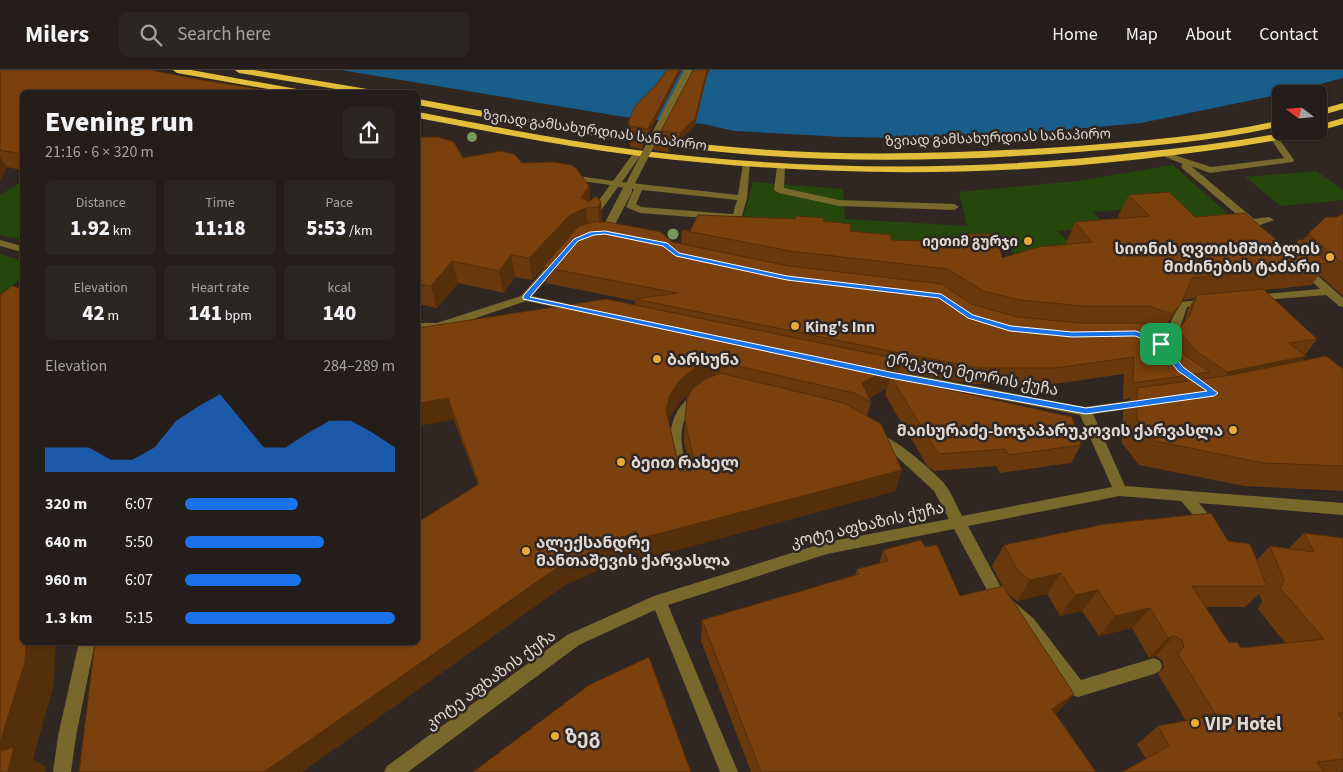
<!DOCTYPE html>
<meta charset="utf-8">
<style>
:root{--surface:#241d1a;--page:#2c2623;--text:#f1f3f6;--muted:#a3a2a2;--line:#413b39;--accent:#1a73e8}
body{margin:0;font-family:"Source Sans 3","Noto Sans Georgian",sans-serif;background:var(--page);color:var(--text);height:100vh;display:flex;flex-direction:column;font-size:19px;white-space:nowrap}
*{box-sizing:border-box;margin:0}
p{font-size:16px;color:var(--muted)}
.icon{flex:none;width:28px;height:28px;fill:none;stroke:currentColor;stroke-width:2;stroke-linecap:round;stroke-linejoin:round}
.map{position:relative;flex:1;overflow:hidden}
.details{position:absolute;left:20px;top:20px;width:400px;height:555px;display:flex;flex-direction:column;background:var(--surface);border-radius:8px;box-shadow:0 1px 4px #0004,0 0 0 1px var(--line)}
.details>*{flex:none}
.needle{width:32px;rotate:286deg}
.buttons{position:absolute;left:1272px;top:15px;display:grid;gap:10px}
.buttons a{display:grid;place-items:center;width:55px;height:55px;border-radius:8px;background:var(--surface);box-shadow:0 1px 4px #0004,0 0 0 1px var(--line);font-size:25px}
.pin{position:absolute;display:grid;place-items:center;width:42px;height:42px;color:#fff;margin:-21px;border-radius:10px;box-shadow:0 2px 8px #0006}
.round{display:grid;place-items:center;flex:none;width:52px;height:52px;border-radius:8px;background:var(--page)}
.headline{display:flex;align-items:center;justify-content:space-between;height:85px;padding:0 25px}
h1{font-size:28px;font-weight:800;line-height:38px}
.metrics{display:grid;grid-template-columns:repeat(3,1fr);gap:8px;height:85px;padding:5px 25px}
.metrics div{display:grid;align-content:center;border-radius:8px;background:var(--page);text-align:center}
.metrics b{font-size:21px;font-weight:800}
.metrics small{font-size:14px;font-weight:400}
.metrics p{font-size:14px}
.chart{height:140px;padding:10px 25px}
.chart p{display:flex;justify-content:space-between}
.chart svg{width:100%;height:90px;margin-top:5px;fill:var(--accent);opacity:.7}
ul{padding:0 25px;list-style:none;font-size:16px}
li{display:grid;grid-template-columns:80px 60px 1fr;align-items:center;height:38px}
li i{height:12px;border-radius:6px;background:var(--accent)}
header{display:flex;align-items:center;gap:30px;box-sizing:border-box;height:70px;padding:0 25px;background:var(--surface);border-bottom:1px solid var(--line)}
header strong{font-size:24px}
nav{display:flex;gap:28px;margin-inline-start:auto;font-size:18px}
.search{width:350px;height:45px;background:var(--page);display:flex;align-items:center;gap:12px;box-sizing:border-box;padding:0 18px;border-radius:8px;color:var(--muted);font-size:19px}
.map>svg:first-child{display:block}
</style>
<header>
<strong>Milers</strong>
<div class="search"><svg class="icon" aria-label="search" viewBox="0 0 24 24"><circle cx="10" cy="10" r="6"/><path d="M15 15l6 6"/></svg>Search here</div>
<nav><a>Home</a><a>Map</a><a>About</a><a>Contact</a></nav>
</header>
<div class="map">
<svg width="1343" height="702" viewBox="0 0 1343 702">
<rect width="100%" height="100%" fill="#302722"/>
<g fill="#26470c">
<path d="M1173,95l63,56 -49,3 -25,-18 -69,6 14,15 -50,4 18,17 -61,6 -10,-14 -51,-1v9l-212,-23 12,-43 90,7 2,30 122,7 -8,-34 119,-11z"/>
<path d="M1316,101l27,19v10l-62,6 -36,-29z"/>
<path d="M22,112v58l-22,-5v-40z"/>
<path d="M0,184l22,7v17l-22,16z"/>
</g>
<path fill="#195e8b" d="M341,0h1002v8l-56,15 -146,30 -113,10 -128,5 -57,-1 -108,-6 -32,-7 -78,-7z"/>
<g fill="none" stroke-linecap="round" stroke-linejoin="round">
<g fill="#79682b" fill-rule="evenodd">
<path d="M1271,66h6l17,24 -1,2 -83,11 -19,-7 63,53 15,-2 5,3 -20,7 -6,-3 -66,-56 -1,-2 2,-2 -25,-10 7,-2 46,15 73,-9 -14,-20z"/>
<path d="M638,80l4,3 -20,29 116,13 5,-31 7,-2 -3,36 -5,18 -11,4 -91,-7 -14,-6 8,-18 -16,-2 -24,33h-6l-2,-2 24,-33 -43,-6 -3,-1v-4l49,7 22,-30zM642,120l95,10 -4,14h-2l-90,-7 -5,-3z"/>
<path d="M781,93l4,3 -1,22 55,12 115,4 5,3 -5,3 -115,-4 -60,-13 -5,-3 3,-24z"/>
<path d="M0,170l22,6v6l-22,-6z"/>
<path d="M555,191l5,3 -28,32 50,11 1,2 -1,2 -4,1 -52,-11 -88,30 -20,-2v-6h19l84,-27 30,-34z"/>
<path d="M1304,196l4,1 35,31v9l-4,-1 -13,-11 -73,6 -5,-3 5,-3 67,-6 -21,-20z"/>
<path d="M1209,229l4,1 1,2 -1,2 -26,3 -7,21 -13,16 4,4 -2,3h-8l-6,-7 14,-17 10,-25z"/>
<path d="M894,301l191,36 58,-8 4,1 2,3 -2,3 -4,1 -50,7 32,72 218,17v12l-144,-12 20,24 -2,4 -5,2 -5,-2 -26,-30 -61,-5 -152,30 36,67 30,26 47,61 73,-22 6,3 2,5 -2,5 -6,3 -76,23 -6,-2 -48,-66 -30,-26 -40,-74 -127,25 -159,51 70,167h-18l-65,-162 -76,35 -171,127h-24l3,-6 180,-131 87,-39 173,-54 122,-23 -15,-28 -38,-35 -22,-15 -1,-3 1,-3c14,-5 58,36 69,47 8,9 13,23 19,34l150,-29 -32,-72 -190,-37 -2,-3z"/>
<path d="M698,322l6,4c-5,8 -13,13 -18,21 -11,21 1,48 6,69l-2,4 -5,1 -5,-1 -2,-4c-6,-28 -15,-54 2,-79 5,-6 11,-13 18,-15z"/>
<path d="M79,572h16l-19,94 -5,36h-18l5,-36z"/>
</g>
<g fill="#e2be3b" fill-rule="evenodd">
<path d="M173,0h18l106,19 5,3h-17l-108,-19z"/>
<path d="M235,0h19l113,19 5,3h-18l-115,-19z"/>
<path d="M418,29c97,18 195,36 293,46 122,13 245,9 367,1 65,-5 140,-11 203,-26v6c-63,15 -138,21 -203,26 -122,9 -245,12 -367,-1 -98,-10 -196,-28 -293,-46z"/>
<path d="M1343,33v6l-24,7v-6z"/>
<path d="M418,42c72,14 145,28 218,38 168,21 339,22 507,2 50,-5 100,-11 149,-21h20l-5,3c-54,12 -109,18 -165,25 -167,19 -335,17 -502,-3 -75,-9 -148,-24 -222,-38z"/>
<path d="M1343,48v6l-24,7v-6z"/>
</g>
<path stroke="#79682b" stroke-width="8" d="M626,122l63,-122"/>
<path stroke="#79682b" stroke-width="10" d="M605,163l22,-42"/>
</g>
<g fill="#78985a">
<circle cx="472" cy="67" r="5"/>
<circle cx="673" cy="164" r="5.5"/>
</g>
<g fill="#69380c" fill-rule="evenodd">
<path d="M0,0l191,8 79,13 1,1h-249v78l-15,-3 -7,13z"/>
<path d="M707,5l-12,50 -15,15 -19,-3v-6z"/>
<path d="M656,15l-8,51 -19,-3v-13z"/>
<path d="M629,66l15,2v7l-2,4 -11,-2 -2,-4z"/>
<path d="M418,67l45,21 59,5 67,23 1,15 11,1 1,20 70,20 9,2 1,-14 8,1 133,-10 27,10 41,9 67,1 3,-7 41,24 65,-14h-1l9,-22 45,-4 -2,-2 11,-21 66,22 93,33 14,-9 6,-7 35,-20v82l-24,-21 -7,10 -48,5 53,49 -11,15h-3l3,2 -4,5 41,8v122l-99,-5 -105,-21 -17,-22 1,-31 8,-14 -8,2 1,-26 -77,11 -74,-1 -63,-11 -2,8 173,64 -10,18 -71,10 -4,-7 -62,5 -6,-4 -43,-72 2,-7 -18,10 2,4 -4,14 28,75 -255,69 -2,-8 -73,33 -263,187h-223l339,-130 60,-157 -24,-65 -36,-92 217,-23v-4l-89,-18 -2,-15 -12,12 -17,-3 -11,16 -46,-10 -21,25 -19,-4zM1195,228l-7,11 -4,14 -12,16 -9,-8 4,-5 16,-26zM689,324l-4,27 -1,21 7,29h-11l-11,-49 1,-5 10,-15z"/>
<path d="M671,72v6l-3,4 -14,-2v-7z"/>
<path d="M1304,463l39,5v232l-3,2h-218l24,-13 -9,-15 21,-18 28,-5 -28,-47 6,-7 -2,-7 -7,-4 -6,2 -17,-30 -33,8 -17,-25 -22,5 -13,-22 -30,7 -10,-8 67,101 -16,18 -3,2 41,58h-345l-50,-131 1,-21 153,-44 2,-7 22,-5 4,-14 42,-3 35,49 43,-9 -11,-21 12,-21 224,-4 29,19 13,-14 18,3zM1259,524l3,7 -4,8 28,35 -45,4 -12,-5 -23,-36h39z"/>
</g>
<g fill="#552e0a">
<path d="M679,0h3l-34,66v-7z"/>
<path d="M707,0h3l-3,5 -12,50 -15,15v-7z"/>
<path d="M644,68v7l-2,4 -1,-7z"/>
<path d="M671,72v6l-3,4v-7z"/>
<path d="M0,87l7,10 -7,13z"/>
<path d="M589,116l2,21 -5,1 2,21 -45,38 1,1 -12,12 -3,-22z"/>
<path d="M601,132l1,22 -2,4 -2,-21z"/>
<path d="M511,185l4,22 -11,16 -5,-22z"/>
<path d="M452,191l6,22 -21,25 -6,-22z"/>
<path d="M1181,234l-14,22 -9,11 14,-23z"/>
<path d="M1306,286l-11,14 -78,16 10,-14z"/>
<path d="M720,292l-2,21 -24,7 -14,12 -10,15 -4,14v-21l4,-15 10,-15 14,-11z"/>
<path d="M901,292l-6,22 -4,-7 -4,11 -21,11 -4,-16z"/>
<path d="M448,328l6,22 -36,6v-23z"/>
<path d="M902,400l-7,21 -255,69 -2,-21z"/>
<path d="M636,461l2,21 -73,33 -263,187h-38l297,-207z"/>
<path d="M1061,503l-14,21 -30,7 13,-21z"/>
<path d="M1098,520l-16,21 -22,5 15,-21z"/>
<path d="M1150,538l-18,20 -33,8 16,-20z"/>
<path d="M1174,566l-19,20 -6,2 19,-20z"/>
<path d="M26,572h30l-2,42 -21,75 13,8 -1,5h-37l-8,-18v-11z"/>
<path d="M1074,624l-16,18 -22,16 16,-19z"/>
</g>
<g fill="#7a410e" stroke="#552e0a">
<path d="M1,0h150l40,8 79,13 -2,1h-246v62l-22,-4v-79z"/>
<path d="M667,0h12l-31,59 -19,-3v-6l6,-14 21,-21z"/>
<path d="M693,0h14l-12,49 -15,14 -19,-2z"/>
<path d="M629,66l15,2 -3,4 -4,-1h-7z"/>
<path d="M418,67h20l16,5 9,16 37,-7 14,3 8,9 32,-1 17,3 5,3 13,18 -8,12 8,4 7,-6 5,6 -3,5 -12,1 -16,7 -41,43 -18,-3 -12,16 -47,-10 -21,25 -13,-2z"/>
<path d="M656,70l15,2 -3,3 -14,-2z"/>
<path d="M1169,122l26,25 50,-4 43,37 12,-11 28,24 -136,15 -11,26 -9,10 -23,-8h-66l-63,-6 -37,-9 -35,-22 -158,-18 -108,-21 8,1 8,-16 97,4 1,-3 28,2 -1,3 28,3 -1,7 41,4v5l73,2 -3,-8h36l5,24 36,-11 54,-5 -17,-20 75,-6 -21,-21z"/>
<path d="M1343,144v50l-35,-30 18,-17h11z"/>
<path d="M592,152h16l53,10 11,10 117,24 153,18 29,20 46,13 63,6h64l22,9 20,24 24,16 -77,11 1,-26 -79,11h-75l-85,-16 -260,-53 42,-6 -134,-26 35,-40z"/>
<path d="M12,216l10,3v353h4l-1,20 -25,81v-448z"/>
<path d="M1263,219l54,50 -28,4 17,13 -79,16 -31,-21 -18,-21 12,-15 7,-20z"/>
<path d="M606,229l307,63h-12l-39,21 9,19 -17,-9 -134,-31 -26,7 -14,11 -10,15 -4,15 14,61h11l4,-7 -10,-43 2,-23 6,-10 11,-8 16,-7 124,30 37,21 21,46 -264,69 -2,-8 -75,34 -297,207h-185l16,-130h323v-120l61,-38 -31,-86 -30,5v-75z"/>
<path d="M1326,286l17,13v97l-79,-3 -109,-22 -18,-22v-31l95,-13z"/>
<path d="M891,307l181,40 9,28 -72,10 -4,-6 -65,5 -5,-5z"/>
<path d="M1211,443l17,28 22,3 17,42h-75l37,57 8,-1 4,6 83,-9 -44,-51 4,-8 -14,-34 44,6 -10,-19 39,5v175h-5l5,8v38l-26,3 7,10h-202l47,-26 -11,-20 58,-11 -38,-61 6,-7 -2,-7 -8,-4 -6,2 -18,-30 -35,8 -17,-26 -23,5 -14,-22 -31,7 -12,-9 -14,-26 101,-21z"/>
<path d="M921,470l4,7 12,-2 23,51 43,-10 71,108 -22,15 44,63h-335l-59,-152 157,-46 -2,-5 31,-8 -5,-11z"/>
<path d="M649,587l42,115h-218l116,-87z"/>
<path d="M14,677l-6,25h-8v-21z"/>
</g>
<path fill="#1a73e8" stroke="#fff" fill-rule="evenodd" d="M605,161l62,12 12,10 108,23 154,18 32,21 38,11 61,6 64,-1 28,11 19,25 35,26 -4,3 -128,18 -196,-36 -367,-79v-3l51,-57 16,-7zM605,164l58,12 13,10 111,24 152,18 29,20 42,13 62,6 63,-1 23,9 20,26 29,20 -121,17 -196,-36 -360,-75 48,-56 16,-6z"/>
<g fill="#eaaa39" stroke="#302722" stroke-width="2">
<circle cx="1028" cy="171" r="5"/>
<circle cx="1330" cy="187" r="5"/>
<circle cx="795" cy="256" r="5"/>
<circle cx="657" cy="289" r="5"/>
<circle cx="1233" cy="360" r="5"/>
<circle cx="621" cy="392" r="5"/>
<circle cx="526" cy="481" r="5"/>
<circle cx="1195" cy="653" r="5"/>
<circle cx="555" cy="666" r="5"/>
</g>
<g text-anchor="middle" stroke-width="5" stroke-linejoin="round" paint-order="stroke">
<g font-size="14" fill="#dfd9d5" stroke="#302722">
<text transform="translate(595 60) rotate(8)" y="5">ზვიად გამსახურდიას სანაპირო</text>
<text transform="translate(998 67) rotate(-2)" y="5">ზვიად გამსახურდიას სანაპირო</text>
</g>
<g font-size="14" font-weight="bold" fill="#dfd9d5" stroke="#302722" text-anchor="end">
<text x="1018" y="176">იეთიმ გურჯი</text>
</g>
<g font-size="16" font-weight="bold" fill="#dfd9d5" stroke="#302722" text-anchor="start">
<text x="1320" y="184" text-anchor="end">სიონის ღვთისმშობლის<tspan x="1320" dy="18">მიძინების ტაძარი</tspan></text>
<text x="805" y="262">King's Inn</text>
<text x="667" y="295">ბარსუნა</text>
<text x="1223" y="366" text-anchor="end">მაისურაძე-ხოჯაპარუკოვის ქარვასლა</text>
<text x="631" y="398">ბეით რახელ</text>
<text x="536" y="478">ალექსანდრე<tspan x="536" dy="18">მანთაშევის ქარვასლა</tspan></text>
</g>
<g font-size="16" fill="#dfd9d5" stroke="#302722">
<text transform="translate(973 303) rotate(11)" y="6">ერეკლე მეორის ქუჩა</text>
<text transform="translate(867 454) rotate(-13)" y="6">კოტე აფხაზის ქუჩა</text>
<text transform="translate(490 609) rotate(-36)" y="6">კოტე აფხაზის ქუჩა</text>
</g>
<g font-size="19" font-weight="bold" fill="#dfd9d5" stroke="#302722" text-anchor="start">
<text x="1205" y="660">VIP Hotel</text>
<text x="565" y="673">ზეგ</text>
</g>
</g>
</svg>
<div class="buttons">
<a><svg class="needle" viewBox="-14 -14 28 28"><path d="M0-13l5 13h-10z" fill="#e53935"/><path d="M0 13l5-13h-10z" fill="#a3a2a2"/></svg></a>
</div>
<div class="pin" style="left:1161px;top:274px;background:#1e9e55"><svg class="icon" aria-label="arrive" viewBox="0 0 24 24"><path d="M6 21V4h12l-3 4 3 4H6"/></svg></div>
<section class="details">
<div class="headline"><div><h1>Evening run</h1><p>21:16 · 6 × 320 m</p></div><a class="round"><svg class="icon" aria-label="share" viewBox="0 0 24 24"><path d="M12 15V3M7 8l5-5 5 5M5 13v7h14v-7"/></svg></a></div>
<div class="metrics">
<div><p>Distance</p><b>1.92<small> km</small></b></div>
<div><p>Time</p><b>11:18</b></div>
<div><p>Pace</p><b>5:53<small> /km</small></b></div>
</div>
<div class="metrics">
<div><p>Elevation</p><b>42<small> m</small></b></div>
<div><p>Heart rate</p><b>141<small> bpm</small></b></div>
<div><p>kcal</p><b>140</b></div>
</div>
<div class="chart"><p><span>Elevation</span>284–289 m</p>
<svg viewBox="0 0 160 44" preserveAspectRatio="none"><path d="M0 44V32L10 32L20 32L30 38L40 38L50 32L60 19L70 12L80 6L90 19L100 32L110 32L120 25L130 19L140 19L150 25L160 32V44z"/></svg>
</div>
<ul>
<li><b>320 m</b>6:07<i style="width:54%"></i></li>
<li><b>640 m</b>5:50<i style="width:66%"></i></li>
<li><b>960 m</b>6:07<i style="width:55%"></i></li>
<li><b>1.3 km</b>5:15<i style="width:100%"></i></li>
</ul>
</section>
</div>
